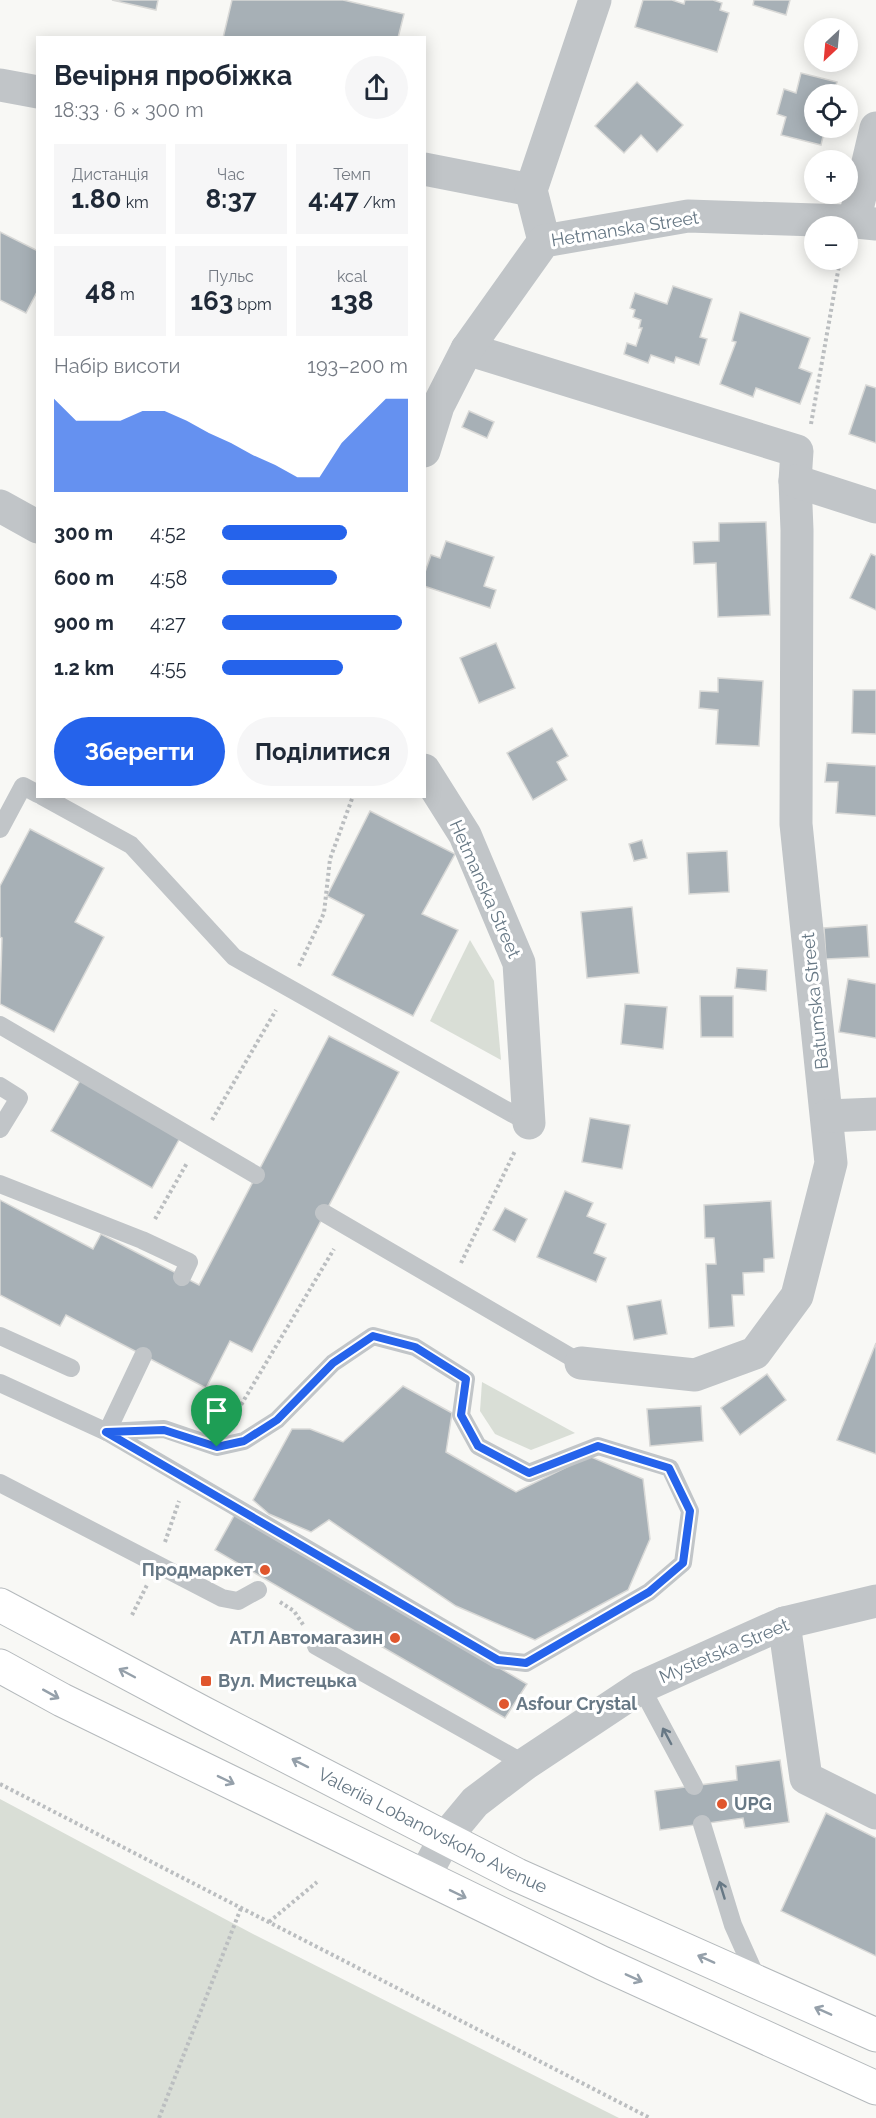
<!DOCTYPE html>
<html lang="uk">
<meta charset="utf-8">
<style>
:root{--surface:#fff;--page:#f6f6f7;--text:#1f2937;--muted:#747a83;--accent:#2563eb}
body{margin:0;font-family:Raleway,sans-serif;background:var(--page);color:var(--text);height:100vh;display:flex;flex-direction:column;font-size:22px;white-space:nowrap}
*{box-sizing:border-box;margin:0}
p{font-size:20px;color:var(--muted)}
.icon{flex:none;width:33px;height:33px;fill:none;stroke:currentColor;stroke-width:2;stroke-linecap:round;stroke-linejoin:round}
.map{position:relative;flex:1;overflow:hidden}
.sheet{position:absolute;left:36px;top:36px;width:390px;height:762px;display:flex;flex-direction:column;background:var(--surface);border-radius:0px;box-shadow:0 3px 15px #0003}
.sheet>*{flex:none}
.needle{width:39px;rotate:206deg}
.tools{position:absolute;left:804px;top:18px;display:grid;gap:12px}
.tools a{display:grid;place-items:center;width:54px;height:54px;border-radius:50%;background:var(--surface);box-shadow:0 3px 15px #0003;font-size:30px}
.pin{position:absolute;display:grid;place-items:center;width:51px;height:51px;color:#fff;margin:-62px -26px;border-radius:50% 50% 50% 0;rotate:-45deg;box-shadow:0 0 6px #0007}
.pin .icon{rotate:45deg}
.round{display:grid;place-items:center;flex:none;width:63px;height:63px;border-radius:32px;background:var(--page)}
.headline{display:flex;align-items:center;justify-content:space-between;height:102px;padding:0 18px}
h1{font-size:27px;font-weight:700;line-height:45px}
.figures{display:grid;grid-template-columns:repeat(3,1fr);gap:9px;height:102px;padding:6px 18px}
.figures div{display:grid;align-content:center;border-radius:0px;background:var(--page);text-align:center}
.figures b{font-size:26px;font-weight:700}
.figures small{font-size:16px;font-weight:400}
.figures p{font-size:16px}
.chart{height:168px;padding:12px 18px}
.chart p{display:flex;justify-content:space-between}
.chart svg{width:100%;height:108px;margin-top:6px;fill:var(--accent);opacity:.7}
.cta{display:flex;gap:12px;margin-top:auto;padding:12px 18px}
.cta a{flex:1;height:69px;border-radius:36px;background:var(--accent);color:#fff;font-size:24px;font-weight:700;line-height:69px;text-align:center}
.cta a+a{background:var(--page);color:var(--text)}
ul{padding:0 18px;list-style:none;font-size:20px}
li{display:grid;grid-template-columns:96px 72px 1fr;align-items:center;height:45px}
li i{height:15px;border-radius:8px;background:var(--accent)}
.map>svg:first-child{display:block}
</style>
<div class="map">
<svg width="876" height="2118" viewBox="0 0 876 2118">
<rect width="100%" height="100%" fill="#f8f8f5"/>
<g fill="#d9ded6">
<path d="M470,940l24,41 7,79 -71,-39z"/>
<path d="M482,1382l93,51 -44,17 -36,-16 -15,-23z"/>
<path d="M0,1799l253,135 366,184h-619z"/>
</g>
<g fill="#a7b0b6" stroke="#d9d9d7" stroke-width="1.5">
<path d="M112,0h46l-2,10z"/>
<path d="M232,0h111l61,14 -6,24h-175z"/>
<path d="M643,0h29l12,4 1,-4h28l9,3 -2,7 9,3 -12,39 -82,-25z"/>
<path d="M754,0h36l-4,15 -33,-10z"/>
<path d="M801,73l36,9 -4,12h-19v34h11l-4,17 -40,-10 5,-18 -9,-3 7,-25 12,4z"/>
<path d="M637,82l46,43 -26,27 -16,-17 -17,18 -29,-27z"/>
<path d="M0,232l38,19v39l-12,23 -26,-13z"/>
<path d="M673,286l39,13 -12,38 7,2 -8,26 -23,-8 -2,6 -23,-8 -3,8 -24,-9 3,-11 9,3 6,-18h-3l2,-8 -8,-3 2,-7 -5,-2 5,-15 32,11z"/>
<path d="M740,312l70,26 -11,30 13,5 -12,31 -44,-16 -3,9 -33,-13 16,-42 -4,-1z"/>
<path d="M866,385l10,3v55l-27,-9z"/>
<path d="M469,411l25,11 -7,16 -25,-11z"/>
<path d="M766,522l4,93 -52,2 -2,-54 -22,1 -1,-22 26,-1v-18z"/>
<path d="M446,541l48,16 -10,29 12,4 -6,18 -66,-22v-11l7,-20 9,3z"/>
<path d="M871,554l5,2v54l-26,-12z"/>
<path d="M496,643l19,45 -36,15 -19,-45z"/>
<path d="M718,678l45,3 -4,65 -43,-2 2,-34 -19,-2 1,-17 18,1z"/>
<path d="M853,690h23v44l-24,-1z"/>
<path d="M552,728l16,28 -11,6 10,18 -34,20 -26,-47z"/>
<path d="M827,763l49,3v50l-40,-3 2,-31h-13z"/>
<path d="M370,811l85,43 -33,60 36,16 -45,86 -81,-41 32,-60 -37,-19z"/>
<path d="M30,829l74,39 -29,54 29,15 -50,95 -54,-28 2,-66 -2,-1v-51z"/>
<path d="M642,840l5,18 -13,3 -5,-17z"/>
<path d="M727,851l2,41 -40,2 -2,-41z"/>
<path d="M632,907l7,66 -52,5 -6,-66z"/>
<path d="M867,925l2,32 -43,2 -2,-31z"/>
<path d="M737,968l30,2 -1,21 -31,-3z"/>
<path d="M848,979l28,5v54l-37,-6z"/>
<path d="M700,996h33v41h-32z"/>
<path d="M625,1004l42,3 -4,42 -42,-5z"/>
<path d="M329,1036l70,36 -147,280 -22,-11 -24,47 -140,-73 -6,11 -60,-31v-95l93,49 8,-15 98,51z"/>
<path d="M81,1079l100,57 -29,52 -101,-57z"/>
<path d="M590,1118l40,7 -8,44 -40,-7z"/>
<path d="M565,1191l28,12 -6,13 19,8 -12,29 12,5 -10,24 -59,-25z"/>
<path d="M771,1201l3,57 -10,1v13l-21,1 1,22h-12l2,31 -25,2 -3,-64h10l-2,-26h-9l-1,-33z"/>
<path d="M505,1208l22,11 -12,23 -22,-12z"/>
<path d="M661,1300l6,34 -33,6 -7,-34z"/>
<path d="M876,1343v111l-39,-14z"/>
<path d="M767,1374l19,26 -46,35 -19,-27z"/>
<path d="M403,1386l49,27 -6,39 70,40 73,-36 54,23 7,60 -22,51 -93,50 -79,-34 -127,-86 -18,12 -42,-18 -16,-14 39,-71h18l33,13z"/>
<path d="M701,1406l2,35 -53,5 -3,-37z"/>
<path d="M235,1514l292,170 -22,34 -290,-168z"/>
<path d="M780,1760l9,62 -44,6 -2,-10 -83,12 -5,-39 82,-11 -1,-14z"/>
<path d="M826,1813l50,25v118l-95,-45z"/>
</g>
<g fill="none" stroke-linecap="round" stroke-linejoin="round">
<g stroke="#b4b9bc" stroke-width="35">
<g id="primary">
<path id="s1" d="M0,1605l203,108 314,162 359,160"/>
<path d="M0,1666l62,34 540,263 274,125"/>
</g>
</g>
<g stroke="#bbbec0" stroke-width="4" stroke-dasharray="3 3" stroke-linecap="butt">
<path d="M811,424l29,-164"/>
<path d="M299,966l25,-53 6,-54 23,-63"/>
<path d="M212,1120l64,-110"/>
<path d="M155,1219l32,-56"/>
<path d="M461,1263l54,-112"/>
<path d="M235,1415l99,-166"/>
<path d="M165,1542l14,-41"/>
<path d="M280,1602l14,9 10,15"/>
<path d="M132,1615l15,-30"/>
<path d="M0,1784l650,334"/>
<path d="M269,1922l48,-40"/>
<path d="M159,2118l82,-210"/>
</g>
<g stroke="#c1c5c8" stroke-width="18">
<path d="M42,796l89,49 103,112 295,166"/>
<path d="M0,829l23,-43 15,8"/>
<path d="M0,1025l256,150"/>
<path d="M0,1086l19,12 -19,31"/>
<path d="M0,1184l142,56 47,22 -7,15"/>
<path d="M324,1213l257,150"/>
<path d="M0,1336l71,32"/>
<path d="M0,1383l107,49 391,228 28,3 123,-71 34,-29 7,-52 -20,-43 -72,-22 -69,27 -51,-27 -17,-31 5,-36 -51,-32 -42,-11 -40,27 -56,57 -33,21 -27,6 -53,-18 -57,3"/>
<path d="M107,1432l36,-76"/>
<path d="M0,1483l222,115 16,3 20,-11"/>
<path d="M316,1646l209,118"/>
<path d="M641,1687l53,99"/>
<path d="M702,1824l31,101 25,56"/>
</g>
<g stroke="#c1c5c8" stroke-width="33">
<path d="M0,85l38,7"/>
<path d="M424,169l107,21"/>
<path d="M854,222l22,-94"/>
<path d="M544,241l-13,-51 64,-190"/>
<path d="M467,349l330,102 -2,30 2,49 -1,294 35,339 -34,133 -42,57 -60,22 -114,-12"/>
<path d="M424,451l14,-45 29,-57 77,-108 144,-25 159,5 29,3"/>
<path d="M795,481l81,26"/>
<path d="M0,506l38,21"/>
<path d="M424,770l41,65 54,128 10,160"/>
<path d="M827,1116l49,-2"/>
<path d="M784,1623l22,155 70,35"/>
<path d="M424,1877l21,-39 30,-36 50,-38 116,-77 143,-64 92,-22"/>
</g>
<use href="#primary" stroke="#fff" stroke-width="33"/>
</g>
<defs><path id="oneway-shaft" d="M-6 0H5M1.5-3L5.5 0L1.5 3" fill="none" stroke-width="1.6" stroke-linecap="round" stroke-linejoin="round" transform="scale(1.5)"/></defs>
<g stroke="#95a0aa">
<use href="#oneway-shaft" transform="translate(127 1673) rotate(-152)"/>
<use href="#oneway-shaft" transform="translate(51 1694) rotate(29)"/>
<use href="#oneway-shaft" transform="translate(300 1763) rotate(-153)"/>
<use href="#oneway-shaft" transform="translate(226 1780) rotate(26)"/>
<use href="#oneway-shaft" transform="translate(458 1894) rotate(26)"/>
<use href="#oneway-shaft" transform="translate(706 1959) rotate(-156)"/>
<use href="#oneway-shaft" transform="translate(634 1978) rotate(24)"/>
<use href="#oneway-shaft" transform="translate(823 2011) rotate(-156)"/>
</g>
<g stroke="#677885">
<use href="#oneway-shaft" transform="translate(667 1736) rotate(-118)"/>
<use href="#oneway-shaft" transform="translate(722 1890) rotate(-107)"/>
</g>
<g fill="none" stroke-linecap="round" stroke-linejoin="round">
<g stroke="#fff" stroke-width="12">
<path id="route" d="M373,1336l42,11 51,32 -5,36 17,31 51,27 69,-27 71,22 21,43 -7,52 -34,29 -123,71 -28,-3 -392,-228 58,-2 53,17 27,-6 33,-21 56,-57z"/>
</g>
<use href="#route" stroke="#2563eb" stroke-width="8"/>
</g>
<g fill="#e0562d" stroke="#fff" stroke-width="2">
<circle cx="265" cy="1570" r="6"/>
<circle cx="395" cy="1638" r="6"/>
<rect x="200" y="1675" width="12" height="12" rx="3"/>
<circle cx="504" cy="1704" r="6"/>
<circle cx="722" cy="1804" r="6"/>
</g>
<g text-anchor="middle" stroke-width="6" stroke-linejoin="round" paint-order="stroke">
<g font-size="18" fill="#677885" stroke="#fff">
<text transform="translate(625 229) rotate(-9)" y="6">Hetmanska Street</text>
<text transform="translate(485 889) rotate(66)" y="6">Hetmanska Street</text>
<text transform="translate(815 1001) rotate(-96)" y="6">Batumska Street</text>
<text transform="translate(724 1651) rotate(-23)" y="6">Mystetska Street</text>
<text dy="6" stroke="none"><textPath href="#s1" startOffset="488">Valeriia Lobanovskoho Avenue</textPath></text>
</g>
<g font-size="18" font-weight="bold" fill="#677885" stroke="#fff" text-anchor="start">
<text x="253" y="1576" text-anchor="end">Продмаркет</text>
<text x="383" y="1644" text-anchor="end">АТЛ Автомагазин</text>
<text x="218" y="1687">Вул. Мистецька</text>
<text x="516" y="1710">Asfour Crystal</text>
<text x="734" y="1810">UPG</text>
</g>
</g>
</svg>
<div class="tools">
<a><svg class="needle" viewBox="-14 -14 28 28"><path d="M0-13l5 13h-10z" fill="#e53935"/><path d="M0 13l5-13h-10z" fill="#747a83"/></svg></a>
<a><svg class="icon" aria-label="locate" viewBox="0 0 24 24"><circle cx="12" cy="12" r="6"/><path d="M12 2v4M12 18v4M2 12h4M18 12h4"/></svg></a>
<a>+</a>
<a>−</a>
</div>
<div class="pin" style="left:217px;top:1447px;background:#1e9e55"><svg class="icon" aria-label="arrive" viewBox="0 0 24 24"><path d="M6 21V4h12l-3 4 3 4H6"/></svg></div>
<section class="sheet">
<div class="headline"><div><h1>Вечірня пробіжка</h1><p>18:33 · 6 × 300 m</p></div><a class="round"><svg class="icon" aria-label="share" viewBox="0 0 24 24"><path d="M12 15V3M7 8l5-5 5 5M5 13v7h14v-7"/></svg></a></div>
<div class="figures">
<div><p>Дистанція</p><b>1.80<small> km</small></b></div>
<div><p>Час</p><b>8:37</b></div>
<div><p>Темп</p><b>4:47<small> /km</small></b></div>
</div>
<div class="figures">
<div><b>48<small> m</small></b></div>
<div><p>Пульс</p><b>163<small> bpm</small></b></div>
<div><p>kcal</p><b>138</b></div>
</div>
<div class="chart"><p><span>Набір висоти</span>193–200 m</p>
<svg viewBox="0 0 160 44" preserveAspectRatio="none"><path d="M0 44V6L10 15L20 15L30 15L40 11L50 11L60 15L70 20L80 24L90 29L100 33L110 38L120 38L130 24L140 15L150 6L160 6V44z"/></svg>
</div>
<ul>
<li><b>300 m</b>4:52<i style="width:67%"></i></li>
<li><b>600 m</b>4:58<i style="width:62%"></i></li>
<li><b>900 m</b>4:27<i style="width:97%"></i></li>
<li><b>1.2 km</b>4:55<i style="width:65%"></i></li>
</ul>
<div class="cta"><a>Зберегти</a><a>Поділитися</a></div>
</section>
</div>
